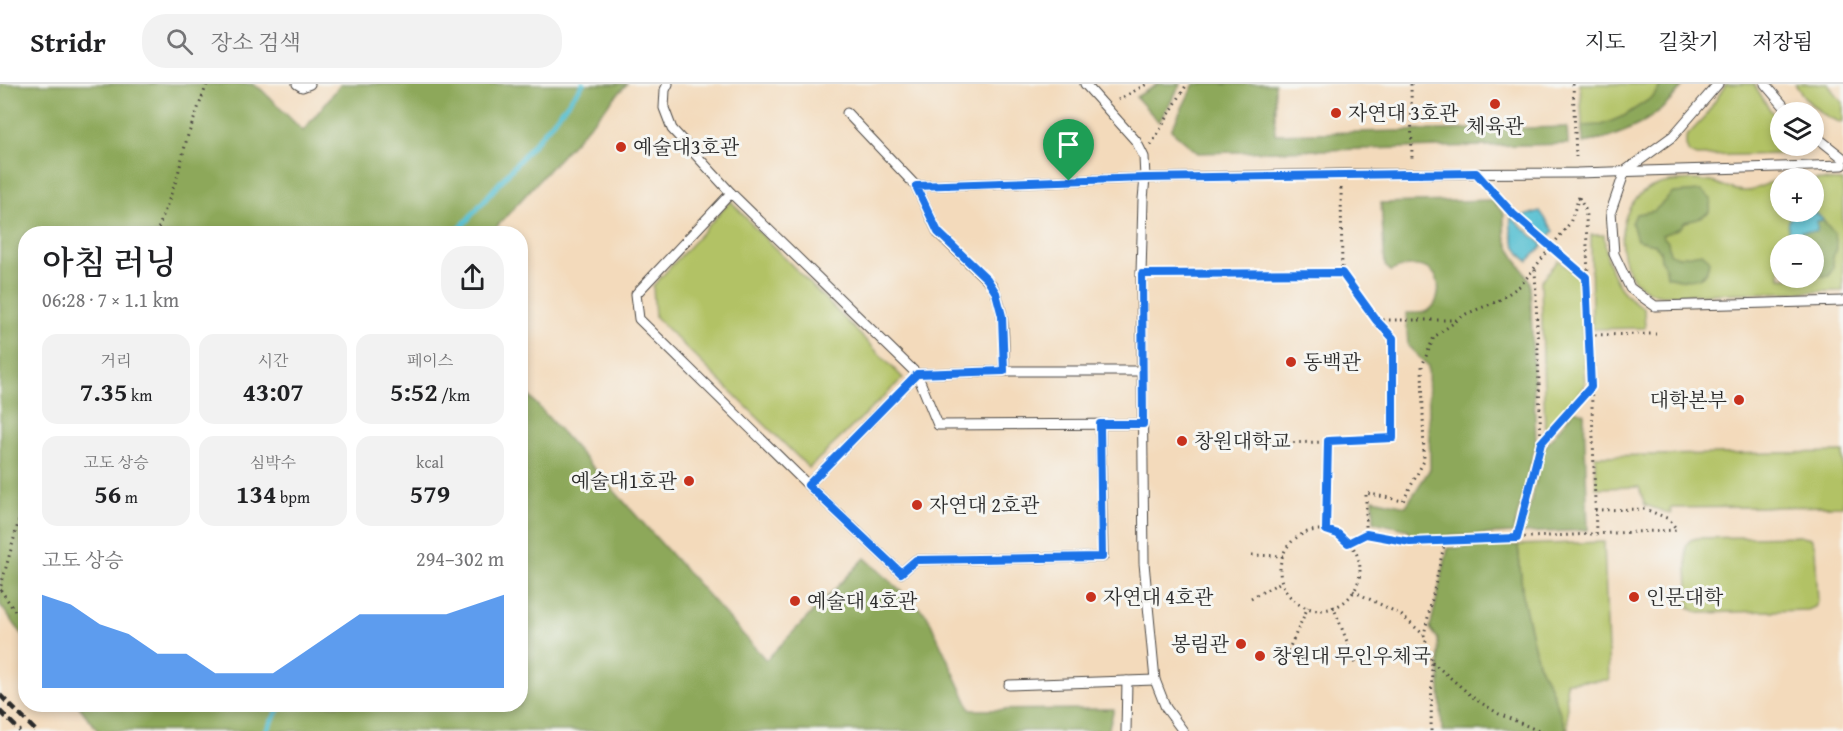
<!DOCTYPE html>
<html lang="ko">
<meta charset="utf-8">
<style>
:root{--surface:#fff;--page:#f2f2f2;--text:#202124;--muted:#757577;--line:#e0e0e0;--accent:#1a73e8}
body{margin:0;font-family:"Gentium Book Plus","Noto Serif KR",serif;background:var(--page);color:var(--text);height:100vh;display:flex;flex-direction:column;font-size:22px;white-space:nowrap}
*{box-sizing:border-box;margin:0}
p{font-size:20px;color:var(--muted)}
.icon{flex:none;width:33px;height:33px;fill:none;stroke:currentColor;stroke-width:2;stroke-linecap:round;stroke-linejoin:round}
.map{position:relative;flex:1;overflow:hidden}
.sheet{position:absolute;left:18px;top:142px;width:510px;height:486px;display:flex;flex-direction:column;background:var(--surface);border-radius:24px;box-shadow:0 3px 9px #0003}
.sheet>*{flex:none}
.controls{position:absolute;left:1770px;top:18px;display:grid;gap:12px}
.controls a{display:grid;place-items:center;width:54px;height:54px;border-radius:50%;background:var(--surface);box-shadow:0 3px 9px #0003;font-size:30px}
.pin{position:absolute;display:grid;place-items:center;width:51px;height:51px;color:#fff;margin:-62px -26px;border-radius:50% 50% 50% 0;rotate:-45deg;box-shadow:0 0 6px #0007}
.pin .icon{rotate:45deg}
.round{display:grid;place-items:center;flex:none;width:63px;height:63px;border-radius:24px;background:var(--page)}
.head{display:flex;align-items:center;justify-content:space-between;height:102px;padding:0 24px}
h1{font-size:33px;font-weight:600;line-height:45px}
.stats{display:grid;grid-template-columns:repeat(3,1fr);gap:9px;height:102px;padding:6px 24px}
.stats div{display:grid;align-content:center;border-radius:15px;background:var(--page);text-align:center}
.stats b{font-size:26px;font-weight:600}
.stats small{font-size:16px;font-weight:400}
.stats p{font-size:16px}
.chart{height:168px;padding:12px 24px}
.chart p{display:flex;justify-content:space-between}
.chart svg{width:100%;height:108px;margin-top:6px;fill:var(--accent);opacity:.7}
header{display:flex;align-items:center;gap:36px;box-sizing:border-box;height:84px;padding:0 30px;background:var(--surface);border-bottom:2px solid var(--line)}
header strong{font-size:28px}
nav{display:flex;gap:33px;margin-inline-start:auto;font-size:21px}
.search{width:420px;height:54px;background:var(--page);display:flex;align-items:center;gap:15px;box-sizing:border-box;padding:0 21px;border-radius:24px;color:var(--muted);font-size:22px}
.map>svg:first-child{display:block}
</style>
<header>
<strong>Stridr</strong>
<div class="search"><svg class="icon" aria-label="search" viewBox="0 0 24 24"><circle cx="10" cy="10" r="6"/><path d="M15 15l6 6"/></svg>장소 검색</div>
<nav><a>지도</a><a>길찾기</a><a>저장됨</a></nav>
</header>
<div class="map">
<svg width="1843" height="647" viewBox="0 0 1843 647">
<rect width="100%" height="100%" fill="#f6f6f2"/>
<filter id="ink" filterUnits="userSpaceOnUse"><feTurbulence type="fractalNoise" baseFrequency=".0167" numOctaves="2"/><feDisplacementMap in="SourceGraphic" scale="12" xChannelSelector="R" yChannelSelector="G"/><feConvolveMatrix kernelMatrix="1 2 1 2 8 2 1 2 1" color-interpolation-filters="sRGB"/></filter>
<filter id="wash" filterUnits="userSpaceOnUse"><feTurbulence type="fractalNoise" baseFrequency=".008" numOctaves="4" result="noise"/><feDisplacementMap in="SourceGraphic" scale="24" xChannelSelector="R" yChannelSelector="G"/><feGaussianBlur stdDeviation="1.35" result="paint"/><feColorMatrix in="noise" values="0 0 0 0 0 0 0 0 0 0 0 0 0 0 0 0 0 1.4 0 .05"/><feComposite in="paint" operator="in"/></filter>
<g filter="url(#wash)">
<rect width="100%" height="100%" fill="#f3dabb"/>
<g fill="#b2c265" stroke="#6e7648" stroke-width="1.5" fill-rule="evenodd">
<path d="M1580,0h104c-23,34 -61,53 -101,59z"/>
<path d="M1726,0h28l14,23 12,14v25h17l-4,5 -10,3 -86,2 -8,-3 -3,-7v-9l18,-19z"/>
<path d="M1795,0h33l9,13 6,5v21c-21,-6 -36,-20 -48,-39z"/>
<path d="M1696,96c7,1 13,1 19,3 10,3 18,8 28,8 14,1 24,-10 37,-11v32h34v-32l29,1v110l-182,4c-47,-8 -52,-81 -15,-105 15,-9 33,-9 50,-10zM1780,160h34v34h-34z"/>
<path d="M731,117l23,26 149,151 -94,90 -154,-151 -2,-31z"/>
<path d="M1591,151h13c2,30 12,59 40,73l1,20 -53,1z"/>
<path d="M1559,176l21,19 5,107 -40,46 -4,-151z"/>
<path d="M1843,368v54l-173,2 1,6 -26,-9 -6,-18 -43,1 -1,-32z"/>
<path d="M1803,452l8,2 4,9 3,55 -3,5 -7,3 -109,3 -10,-5 -3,-60c1,-8 6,-9 13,-10z"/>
<path d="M1604,458l5,138 -43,2 2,49h-1l-18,-47 -11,-21 -15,-64 -5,-54z"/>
</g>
<g fill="#8da85a" stroke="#5c6a42" stroke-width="1.5">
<path d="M0,0h252l9,5 42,42 38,-47h286l-137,150h-464l-1,404 -25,-33z"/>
<path d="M1158,0h23l-22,38 -23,-25z"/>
<path d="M1194,0h81v50l292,-7 1,17 -370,9 -27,-23z"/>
<path d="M1662,0h22c-23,34 -61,53 -101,59l-1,-17 20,-1 22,-9 29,-19z"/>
<path d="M1701,107l10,8 -2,13 -11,7 -13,3 -5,6 -18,7 6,7 2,12 9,3 23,-4 7,6c0,26 -25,22 -42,17l-1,-7 -5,-9 -1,-10 -6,-6 -17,-4 -5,-17 4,-9 18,-3 19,-18z"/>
<path d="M1492,116l12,14c-2,34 12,41 26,68l6,162 -23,89 -103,5 -1,-8 -35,-8 -1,-23 33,7 24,-37 -2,-103 -20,-20 -2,-33c7,0 17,1 23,-3 11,-7 13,-30 3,-38 -11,-9 -29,-7 -41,-1l-6,-5 -4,-63z"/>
<path d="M1823,136l12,14 2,14 -4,9v10l-4,9h-8l-7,-6v-26h-28l2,-4h13v-9l16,-10z"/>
<path d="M521,303l245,273 99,-102 62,57 44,95 143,-1 -6,22h-1010l-20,-26h442z"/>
<path d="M1574,326l10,3 4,117 -65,3 21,-85z"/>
<path d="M1518,461l5,54 15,64 11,21 18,47h-125l-4,-92 -8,-11 18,-80z"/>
</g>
<g fill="#55bfd1" stroke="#40757e" stroke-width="1.5">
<path d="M1540,127l14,20 -7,8 -26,-22z"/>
<path d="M1800,128c11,-1 16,-1 23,8l-6,1v10h-16v9h-13c1,-13 -3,-24 12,-28z"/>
<path d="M1511,133l32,28 -15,16c-13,-8 -19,-30 -17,-44z"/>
</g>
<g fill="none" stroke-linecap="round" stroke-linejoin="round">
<g stroke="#55bfd1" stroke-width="5">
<path d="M455,150l95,-109 33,-41"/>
<path d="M266,647l15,-26"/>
</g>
</g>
</g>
<g filter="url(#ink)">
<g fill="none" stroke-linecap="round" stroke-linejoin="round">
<g stroke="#494541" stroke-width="11">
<g id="lane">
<path d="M297,0l5,3 8,-3"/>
<path d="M668,0l-3,6 -1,18 8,21 59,64 186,181 21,51 205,-1"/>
<path d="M1085,0l51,57 8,16 1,21 -2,21 -2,75 3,289 11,117 11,28 17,23"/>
<path d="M1718,0l-45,52 -48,35 -14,40 3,43 16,34 25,18 188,-5"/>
<path d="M1765,0l24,28"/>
<path d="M847,29l69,73 22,47 54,52c14,26 12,57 12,86"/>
<path d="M1814,51l29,23"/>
<path d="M916,102l229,-8 195,-4 237,-1 266,-8"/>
<path d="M731,109l-95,101 3,25 169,166 93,88 15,-13 187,-3 -3,-133"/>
<path d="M808,401l109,-111 87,-3h138"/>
<path d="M1009,601l146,-5"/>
<path d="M1126,647l1,-50"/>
</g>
</g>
<g stroke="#494541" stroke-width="3" stroke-dasharray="1.5 4.5" stroke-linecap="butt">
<path d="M1411,0l1,76"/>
<path d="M1573,0l3,73"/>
<path d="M1118,16l29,-16"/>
<path d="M1151,61l36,-61"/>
<path d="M1488,103l25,27 73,63"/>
<path d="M1341,104l1,85 34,47h80"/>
<path d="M1579,113l-9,26 -49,62 -23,16 -32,13 -32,23 -12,29 2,95 -21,40 -37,-8v41l44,8 35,-1 232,-11"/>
<path d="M1579,114l6,11 1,7 10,317"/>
<path d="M158,150v-5l19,-51 10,-40 20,-54"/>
<path d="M1155,190l187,-1"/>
<path d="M1589,251l67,-1"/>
<path d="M1246,353l24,6 58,-1"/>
<path d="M1543,358l48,-55"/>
<path d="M1595,426l50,-1 24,10 8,11"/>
<path d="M1326,446l2,-88 65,-4v-100l-17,-18"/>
<circle cx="1320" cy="486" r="40"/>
<path d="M1517,454l24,-95 -6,-176"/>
<path d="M1348,459l18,-9"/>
<path d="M1252,471l31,1"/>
<path d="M1353,507l47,23 24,21"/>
<path d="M1251,514l32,-17"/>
<path d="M1333,522l23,58"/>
<path d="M15,527l-15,-22 26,-94"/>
<path d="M1288,567l20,-44"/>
<path d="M1432,578l43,37 24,15 40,17"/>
<path d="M1431,647l1,-69 -8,-27 21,-94"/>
</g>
<use href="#lane" stroke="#fff" stroke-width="9"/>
<g stroke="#2b2b2b" stroke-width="4.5" stroke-dasharray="9 4.5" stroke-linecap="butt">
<path d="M0,611l36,36"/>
<path d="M0,627l20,20"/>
</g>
</g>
</g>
<g fill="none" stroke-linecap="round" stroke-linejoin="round" filter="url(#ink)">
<g stroke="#fff" stroke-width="12">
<path id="route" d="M1476,89l37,41 73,63 5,110 -50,56 -24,95 -107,4 -44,-8 -18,9 -10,-9 -12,-4 2,-89 65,-3v-100l-17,-18 -34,-47 -200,1 1,150h-43l2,133 -186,3 -15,13 -93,-88 109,-111 87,-3 -2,-55 -6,-23 -9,-14 -49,-47 -22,-46 229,-8z"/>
</g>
<use href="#route" stroke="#1a73e8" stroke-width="8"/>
</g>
<g fill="#c8321e" stroke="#f6f6f2" stroke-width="2">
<circle cx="1495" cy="20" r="6"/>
<circle cx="1336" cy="29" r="6"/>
<circle cx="621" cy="63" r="6"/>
<circle cx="1291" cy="278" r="6"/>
<circle cx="1739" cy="316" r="6"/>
<circle cx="1182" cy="357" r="6"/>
<circle cx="689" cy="397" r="6"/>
<circle cx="917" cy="421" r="6"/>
<circle cx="1091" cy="513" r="6"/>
<circle cx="1634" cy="513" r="6"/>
<circle cx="795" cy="517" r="6"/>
<circle cx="1241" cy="560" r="6"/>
<circle cx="1260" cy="572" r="6"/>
</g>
<g text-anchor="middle" stroke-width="6" stroke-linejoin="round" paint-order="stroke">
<g font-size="20" fill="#2b2b2b" stroke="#f6f6f2" text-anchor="start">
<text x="1348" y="36">자연대 3호관</text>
<text x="1495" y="49" text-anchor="middle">체육관</text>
<text x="633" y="70">예술대3호관</text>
<text x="1303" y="285">동백관</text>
<text x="1727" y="323" text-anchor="end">대학본부</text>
<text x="1194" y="364">창원대학교</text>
<text x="677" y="404" text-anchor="end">예술대1호관</text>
<text x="929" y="428">자연대 2호관</text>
<text x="1103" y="520">자연대 4호관</text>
<text x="1646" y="520">인문대학</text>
<text x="807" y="524">예술대 4호관</text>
<text x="1229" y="567" text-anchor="end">봉림관</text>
<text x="1272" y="579">창원대 무인우체국</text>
</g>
</g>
</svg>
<div class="controls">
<a><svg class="icon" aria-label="layers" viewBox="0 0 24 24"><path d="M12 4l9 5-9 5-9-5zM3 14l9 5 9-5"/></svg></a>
<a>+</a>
<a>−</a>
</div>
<div class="pin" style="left:1069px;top:97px;background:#1e9e55"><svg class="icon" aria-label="arrive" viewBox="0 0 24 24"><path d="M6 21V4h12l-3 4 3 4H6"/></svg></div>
<section class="sheet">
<div class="head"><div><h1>아침 러닝</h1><p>06:28 · 7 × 1.1 km</p></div><a class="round"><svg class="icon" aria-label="share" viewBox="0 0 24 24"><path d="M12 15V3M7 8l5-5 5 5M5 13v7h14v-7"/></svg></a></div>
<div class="stats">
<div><p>거리</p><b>7.35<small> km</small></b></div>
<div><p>시간</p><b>43:07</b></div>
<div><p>페이스</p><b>5:52<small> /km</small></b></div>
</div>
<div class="stats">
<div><p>고도 상승</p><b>56<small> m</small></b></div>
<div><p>심박수</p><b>134<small> bpm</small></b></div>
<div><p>kcal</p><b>579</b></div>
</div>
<div class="chart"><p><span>고도 상승</span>294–302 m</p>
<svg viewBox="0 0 160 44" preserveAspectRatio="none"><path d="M0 44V6L10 10L20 18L30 22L40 30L50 30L60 38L70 38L80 38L90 30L100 22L110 14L120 14L130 14L140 14L150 10L160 6V44z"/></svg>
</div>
</section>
</div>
